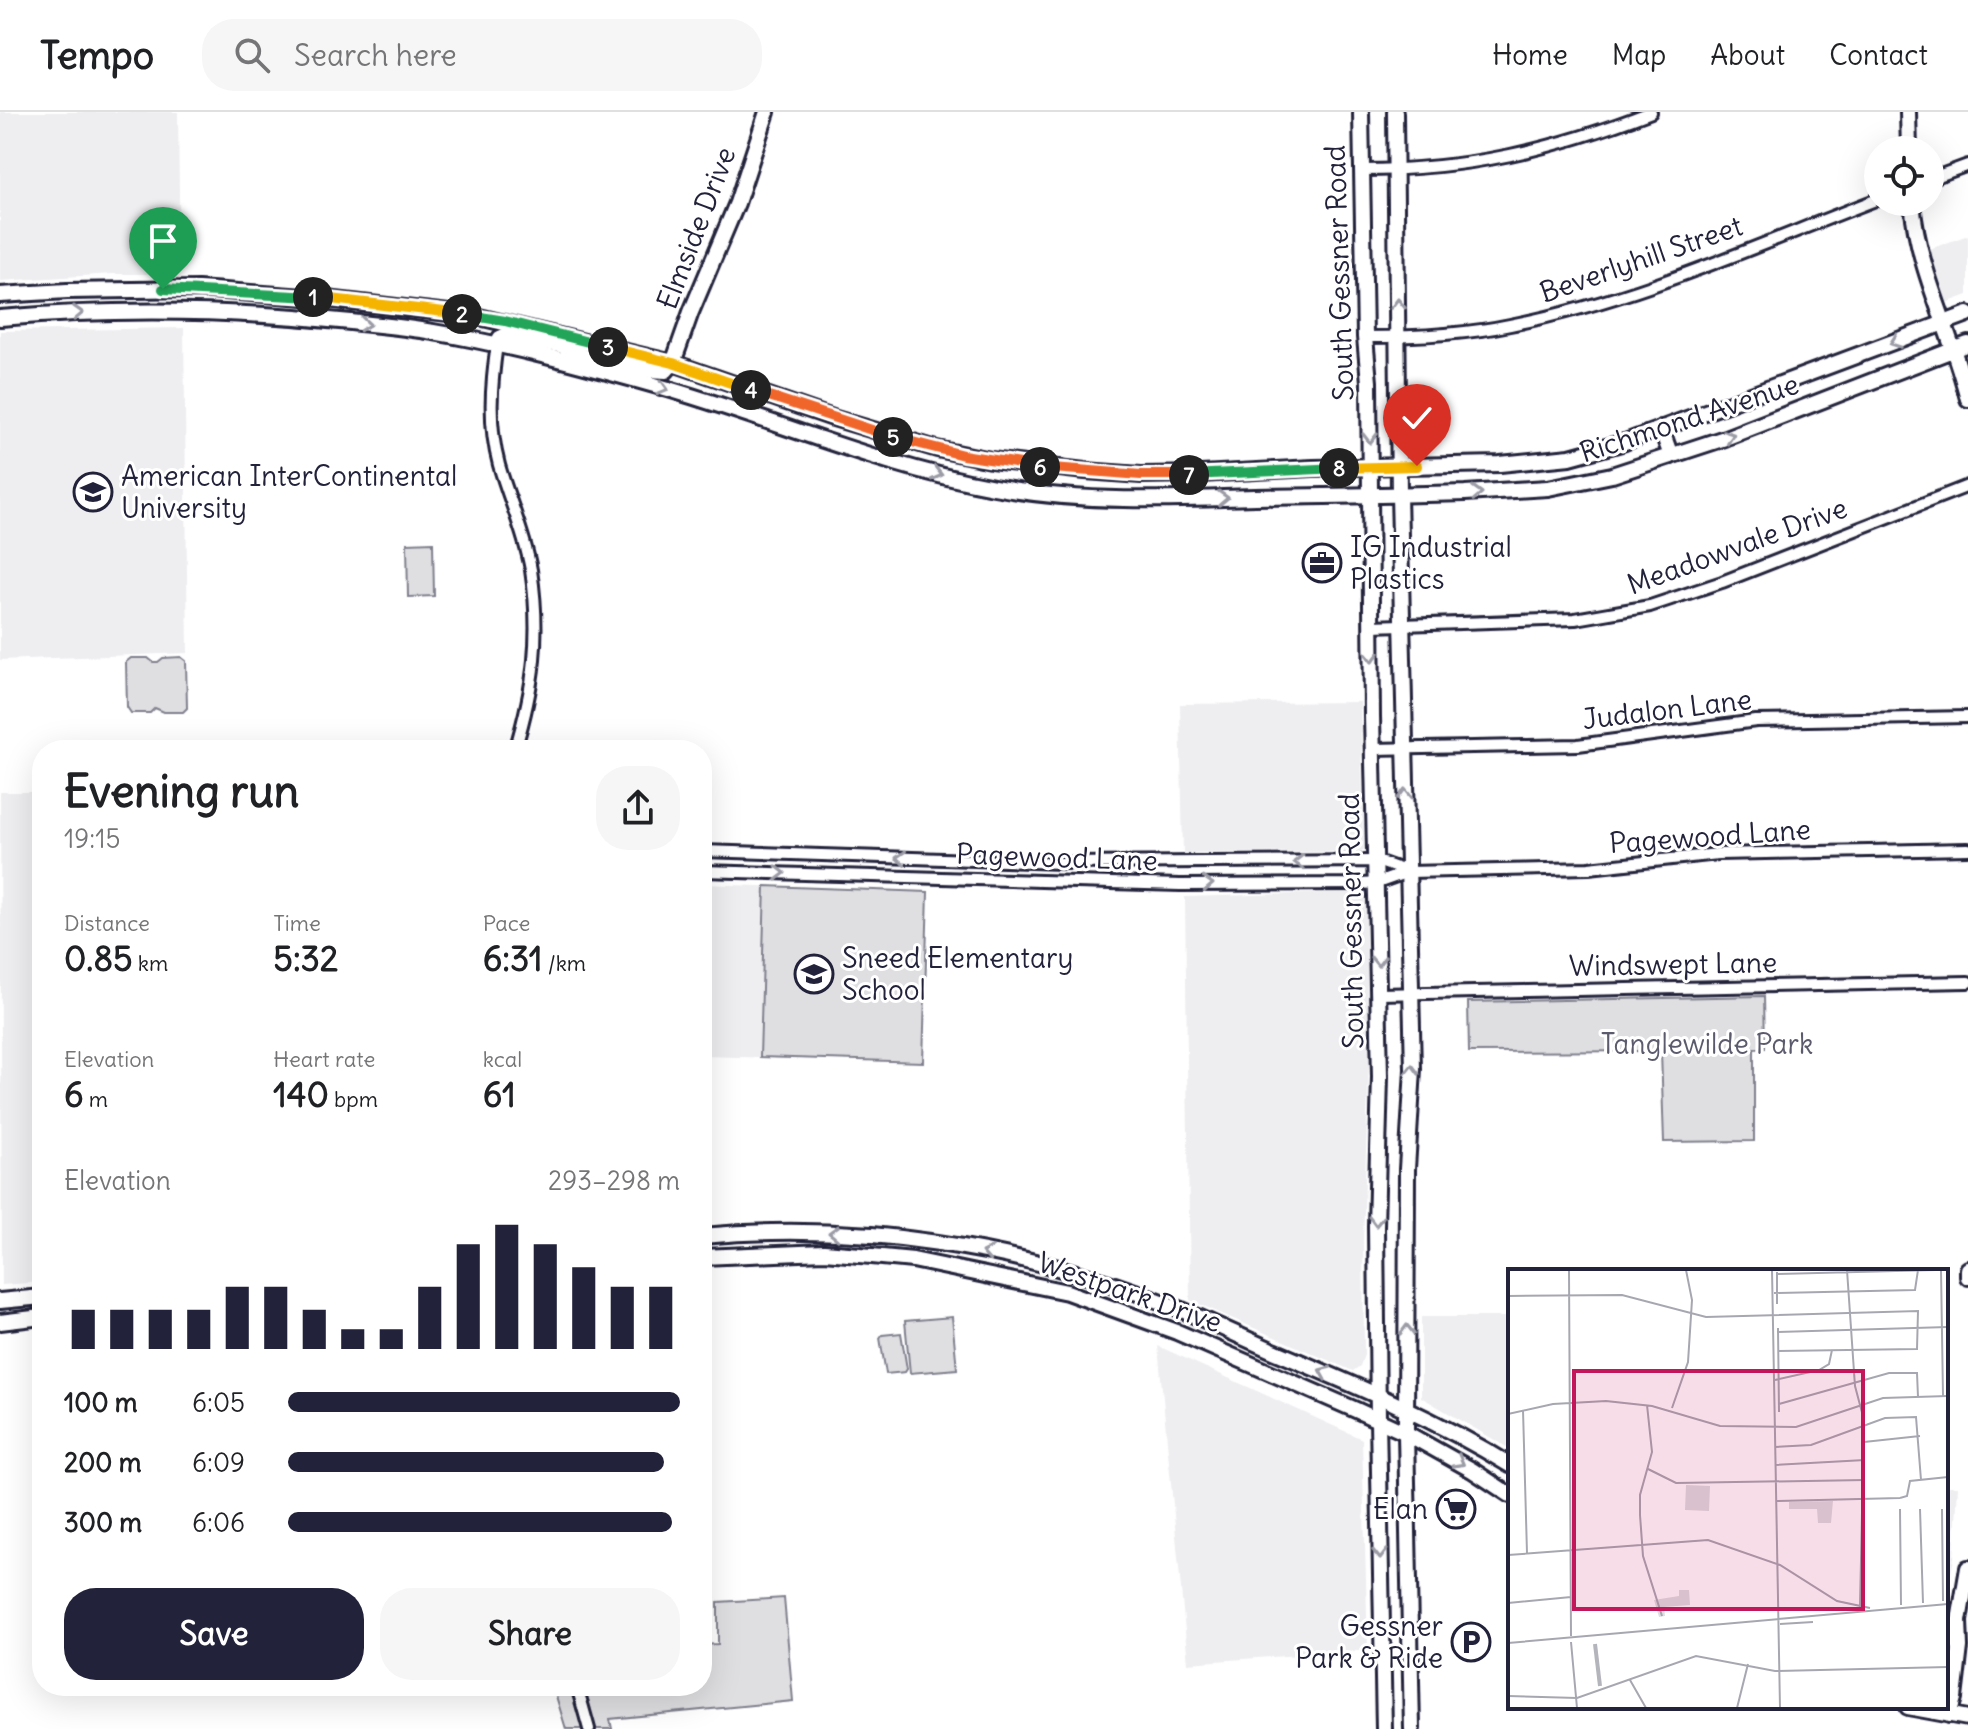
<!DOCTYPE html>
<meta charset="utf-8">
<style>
:root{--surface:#fff;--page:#f6f6f6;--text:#202124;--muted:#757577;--line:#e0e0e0;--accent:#22223b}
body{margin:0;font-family:Delius,sans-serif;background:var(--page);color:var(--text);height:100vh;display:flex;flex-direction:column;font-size:30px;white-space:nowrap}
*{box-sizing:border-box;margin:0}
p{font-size:26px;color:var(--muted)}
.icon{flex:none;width:44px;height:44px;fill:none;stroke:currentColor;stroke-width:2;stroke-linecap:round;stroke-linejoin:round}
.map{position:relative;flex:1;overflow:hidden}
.details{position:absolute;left:32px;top:628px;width:680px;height:956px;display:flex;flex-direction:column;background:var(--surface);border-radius:32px;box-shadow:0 8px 32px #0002}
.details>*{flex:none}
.buttons{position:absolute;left:1864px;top:24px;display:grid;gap:16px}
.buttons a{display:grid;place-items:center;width:80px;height:80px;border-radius:50%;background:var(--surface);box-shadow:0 8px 32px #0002;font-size:40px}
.pin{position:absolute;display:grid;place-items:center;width:68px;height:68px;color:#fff;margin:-82px -34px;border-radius:50% 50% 50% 0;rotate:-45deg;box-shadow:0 0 8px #0007}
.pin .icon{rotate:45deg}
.km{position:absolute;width:40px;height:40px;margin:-20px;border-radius:50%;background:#222;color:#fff;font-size:22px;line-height:40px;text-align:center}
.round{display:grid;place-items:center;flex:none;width:84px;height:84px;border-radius:32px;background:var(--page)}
.summary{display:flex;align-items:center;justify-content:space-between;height:136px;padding:0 32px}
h1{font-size:44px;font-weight:700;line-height:60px}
.figures{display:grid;grid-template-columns:repeat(3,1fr);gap:12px;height:136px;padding:8px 32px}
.figures div{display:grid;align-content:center}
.figures b{font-size:34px;font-weight:700}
.figures small{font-size:22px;font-weight:400}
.figures p{font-size:22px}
.chart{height:224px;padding:16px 32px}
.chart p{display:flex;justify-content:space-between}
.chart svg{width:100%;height:144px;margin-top:8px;stroke:var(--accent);stroke-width:6}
.action{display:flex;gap:16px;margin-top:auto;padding:16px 32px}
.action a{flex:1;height:92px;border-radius:32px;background:var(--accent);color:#fff;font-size:32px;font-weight:700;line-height:92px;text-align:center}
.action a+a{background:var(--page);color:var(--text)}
ul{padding:0 32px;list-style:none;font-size:26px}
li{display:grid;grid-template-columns:128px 96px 1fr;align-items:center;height:60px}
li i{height:20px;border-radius:10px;background:var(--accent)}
header{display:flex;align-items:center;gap:48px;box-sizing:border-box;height:112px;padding:0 40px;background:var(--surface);border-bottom:2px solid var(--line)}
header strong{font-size:38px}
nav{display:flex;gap:44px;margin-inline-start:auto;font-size:28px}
.search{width:560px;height:72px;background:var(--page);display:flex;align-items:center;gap:20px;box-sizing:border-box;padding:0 28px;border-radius:32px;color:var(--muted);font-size:30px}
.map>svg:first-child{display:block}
</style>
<header>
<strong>Tempo</strong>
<div class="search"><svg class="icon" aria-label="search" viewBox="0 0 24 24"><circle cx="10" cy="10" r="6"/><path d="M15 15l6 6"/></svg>Search here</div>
<nav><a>Home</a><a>Map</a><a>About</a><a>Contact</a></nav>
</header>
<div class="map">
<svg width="1968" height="1617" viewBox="0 0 1968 1617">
<rect width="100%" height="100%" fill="#fff"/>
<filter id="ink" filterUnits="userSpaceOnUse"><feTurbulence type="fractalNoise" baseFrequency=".0125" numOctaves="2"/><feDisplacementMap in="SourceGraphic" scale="16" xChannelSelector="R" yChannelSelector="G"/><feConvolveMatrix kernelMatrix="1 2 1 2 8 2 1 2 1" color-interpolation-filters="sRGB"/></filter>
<g filter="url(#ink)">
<g fill="#eeeef1">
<path d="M0,0h178l2,162h-67l-113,7z"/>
<path d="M1968,123v60l-22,8 -16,-54z"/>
<path d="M184,216l4,325 -188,7v-329z"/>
<path d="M1360,590l4,148 -5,2 -176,1 -3,-149z"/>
<path d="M0,680h42v490l-40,3z"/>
<path d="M702,772l226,8 -5,170 -221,-6z"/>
<path d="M1366,780l3,169 -6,180 1,114 -4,11 -7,5 -163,-71 -5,-403z"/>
<path d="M1421,1205h89v132l-89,-52z"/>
<path d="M1158,1234l204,93 6,211 -180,13z"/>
<path d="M1946,1374h12l-4,71 -8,46z"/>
</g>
<g fill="#dfdfe2" stroke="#80808e" stroke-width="2">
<path d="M433,430l1,54 -26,1 -1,-54z"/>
<path d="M181,545l5,4 1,47 -4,4h-19l-9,-4 -5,5h-19l-4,-6 -1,-45 5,-4h17l5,4h5l5,-4z"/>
<path d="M765,774l163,6 -5,170 -163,-5z"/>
<path d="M1764,884l1,52 -11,1v92l-90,1 -3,-91 -192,1 -1,-50z"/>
<path d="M952,1205l5,52 -47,4 -5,-52z"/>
<path d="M901,1221l6,36 -2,3 -19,2 -6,-36 2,-3z"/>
<path d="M784,1486l9,103 -183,18 2,10h-46l-13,-43h149v-41l16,-1v-42z"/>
</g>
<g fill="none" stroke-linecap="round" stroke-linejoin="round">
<g stroke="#22223b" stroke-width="16">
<g id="street">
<path d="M1362,58c105,0 191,-20 289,-58"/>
<path d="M1930,67l38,-14"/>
<path d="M1365,225c48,0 98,-2 145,-12 128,-25 247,-80 368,-126"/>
<path d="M497,232c-6,42 -9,80 2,121 10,35 26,69 32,105 10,66 3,117 -16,180"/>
<path d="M1372,514l203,-7 75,-13 72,-24 246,-96"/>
<path d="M1373,637l205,-4 178,-24 212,-4"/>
<path d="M702,739l360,12 315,-2 31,11"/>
<path d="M702,759l478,14 182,-1 15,-1 31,-11 181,-4 129,-14 250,-5"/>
<path d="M1379,882l589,-12"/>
<path d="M577,1574l12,43"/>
</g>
</g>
<g stroke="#22223b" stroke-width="20">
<g id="secondary">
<path d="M1361,0l4,225 4,45 3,334 8,361 -4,149 2,194 6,309"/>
<path d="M1395,0l4,383 14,574 -6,100 -1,264 6,296"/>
<path d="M1908,0l1,38"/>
<path d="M1912,90c6,70 40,130 56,197"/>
<path d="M0,183l67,-4 131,-2 120,9 157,18 198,47 160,55 104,31 54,11 94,11 56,4 59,-1 113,-6 187,-4 70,-7 55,-15 343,-128"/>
<path d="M0,206c116,-10 235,-8 351,4 27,3 55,5 82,10 76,13 150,33 225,54 113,32 220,80 336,101 86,16 175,13 261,10 70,-1 140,-2 210,-4l83,-5 64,-13 113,-37 243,-94"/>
<path d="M497,232l3,-6 7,-3 53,10h19"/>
<path d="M564,246l11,-4 75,16 16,1 7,-8 18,-51 46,-109 30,-91"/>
<path d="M1661,316l10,28"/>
<path d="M702,1124c156,-15 318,11 463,67 38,15 74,33 111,49 81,34 160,67 234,113"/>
<path d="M702,1145l122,-5 48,4 41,4 154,32 110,40 179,78 50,23 66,37 38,25"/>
<path d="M1968,1157v8"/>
<path d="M0,1189l42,-4"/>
<path d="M0,1210l42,-5"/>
<path d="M1946,1534l4,-14 9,-11"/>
<path d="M1908,1595l60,11"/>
<path d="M1949,1603l5,-17 6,-51 -1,-26 9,-53"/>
</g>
</g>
<use href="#street" stroke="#fff" stroke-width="10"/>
<use href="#secondary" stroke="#fff" stroke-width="14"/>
</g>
<defs><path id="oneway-chevron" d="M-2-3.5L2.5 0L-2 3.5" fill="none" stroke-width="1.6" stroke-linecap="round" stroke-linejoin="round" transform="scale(2)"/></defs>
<g stroke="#9c9ca7">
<use href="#oneway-chevron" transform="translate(1398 192) rotate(-91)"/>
<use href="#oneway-chevron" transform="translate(78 201) rotate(-2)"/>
<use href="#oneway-chevron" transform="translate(365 212) rotate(6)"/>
<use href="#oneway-chevron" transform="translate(1895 230) rotate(160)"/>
<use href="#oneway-chevron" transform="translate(663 276) rotate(16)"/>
<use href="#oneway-chevron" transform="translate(1729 324) rotate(-20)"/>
<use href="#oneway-chevron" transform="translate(1370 326) rotate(90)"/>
<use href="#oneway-chevron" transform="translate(937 362) rotate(14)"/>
<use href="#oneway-chevron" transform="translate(1477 381) rotate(-2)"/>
<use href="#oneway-chevron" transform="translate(1223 386) rotate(-2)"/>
<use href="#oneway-chevron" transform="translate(1372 545) rotate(90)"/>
<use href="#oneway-chevron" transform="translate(1405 682) rotate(-92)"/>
<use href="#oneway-chevron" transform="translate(901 746) rotate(-177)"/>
<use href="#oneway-chevron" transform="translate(1299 750) rotate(179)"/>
<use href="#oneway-chevron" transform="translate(780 761) rotate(1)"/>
<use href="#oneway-chevron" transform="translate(1208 772) rotate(-3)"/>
<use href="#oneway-chevron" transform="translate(1378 849) rotate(89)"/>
<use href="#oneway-chevron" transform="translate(1412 958) rotate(-89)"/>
<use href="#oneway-chevron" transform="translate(1376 1109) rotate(91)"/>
<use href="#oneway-chevron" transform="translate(834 1121) rotate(-178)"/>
<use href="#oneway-chevron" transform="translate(987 1141) rotate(-169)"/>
<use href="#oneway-chevron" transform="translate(1407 1218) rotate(-91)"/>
<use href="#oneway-chevron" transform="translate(1324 1260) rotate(-157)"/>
<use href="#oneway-chevron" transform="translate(1459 1350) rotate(29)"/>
<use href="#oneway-chevron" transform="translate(1380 1442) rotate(89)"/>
</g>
</g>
<g fill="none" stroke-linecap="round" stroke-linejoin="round" filter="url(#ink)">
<g stroke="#fff" stroke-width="16">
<path id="split-1" d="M163,177l150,8"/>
</g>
<g stroke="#fff" stroke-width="16">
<path id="split-2" d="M313,185l149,17"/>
</g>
<g stroke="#fff" stroke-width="16">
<path id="split-3" d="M462,202l43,7 103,26"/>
</g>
<g stroke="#fff" stroke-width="16">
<path id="split-4" d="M608,235l65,16 78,27"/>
</g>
<g stroke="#fff" stroke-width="16">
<path id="split-5" d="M751,278l142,47"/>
</g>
<g stroke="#fff" stroke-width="16">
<path id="split-6" d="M893,325l70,18 77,12"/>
</g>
<g stroke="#fff" stroke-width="16">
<path id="split-7" d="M1040,355l101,8h48"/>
</g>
<g stroke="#fff" stroke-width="16">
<path id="split-8" d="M1189,363l150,-7"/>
</g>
<g stroke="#fff" stroke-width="16">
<path id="split-9" d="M1339,356l78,-2"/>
</g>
<use href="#split-1" stroke="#22a559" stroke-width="10"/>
<use href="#split-2" stroke="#f5b400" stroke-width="10"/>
<use href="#split-3" stroke="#22a559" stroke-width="10"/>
<use href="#split-4" stroke="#f5b400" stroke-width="10"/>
<use href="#split-5" stroke="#f0652b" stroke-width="10"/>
<use href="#split-6" stroke="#f0652b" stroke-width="10"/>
<use href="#split-7" stroke="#f0652b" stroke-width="10"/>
<use href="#split-8" stroke="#22a559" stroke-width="10"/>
<use href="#split-9" stroke="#f5b400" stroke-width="10"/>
</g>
<defs>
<g id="university-ring" transform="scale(2)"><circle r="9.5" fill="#fff" stroke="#22223b" stroke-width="1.5"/><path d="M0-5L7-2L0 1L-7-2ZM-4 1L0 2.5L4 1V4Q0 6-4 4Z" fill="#22223b"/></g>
<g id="office-ring" transform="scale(2)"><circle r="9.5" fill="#fff" stroke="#22223b" stroke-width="1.5"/><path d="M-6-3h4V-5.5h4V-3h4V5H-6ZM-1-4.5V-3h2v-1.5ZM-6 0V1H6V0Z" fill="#22223b"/></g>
<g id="school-ring" transform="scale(2)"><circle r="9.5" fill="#fff" stroke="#22223b" stroke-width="1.5"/><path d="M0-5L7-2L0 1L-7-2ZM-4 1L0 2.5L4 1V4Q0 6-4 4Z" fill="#22223b"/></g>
<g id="supermarket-ring" transform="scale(2)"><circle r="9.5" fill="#fff" stroke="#22223b" stroke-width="1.5"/><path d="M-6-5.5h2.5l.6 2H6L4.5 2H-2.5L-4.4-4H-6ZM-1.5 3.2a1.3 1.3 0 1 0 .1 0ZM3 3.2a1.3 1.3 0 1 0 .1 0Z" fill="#22223b"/></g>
<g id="parking-ring" transform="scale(2)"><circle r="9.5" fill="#fff" stroke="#22223b" stroke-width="1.5"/><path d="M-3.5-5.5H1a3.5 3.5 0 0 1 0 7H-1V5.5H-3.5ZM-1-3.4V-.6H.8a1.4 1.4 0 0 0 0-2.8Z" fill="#22223b"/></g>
</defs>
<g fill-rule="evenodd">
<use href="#university-ring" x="93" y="380"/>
<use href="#office-ring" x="1322" y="451"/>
<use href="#school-ring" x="814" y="862"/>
<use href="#supermarket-ring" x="1456" y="1397"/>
<use href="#parking-ring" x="1471" y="1530"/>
</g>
<g text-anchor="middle" stroke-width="6" stroke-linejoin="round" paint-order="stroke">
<g font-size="28" fill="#22223b" stroke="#fff">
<text transform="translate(696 116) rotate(-69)" y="10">Elmside Drive</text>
<text transform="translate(1641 147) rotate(-19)" y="10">Beverlyhill Street</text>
<text transform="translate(1339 161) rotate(-92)" y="10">South Gessner Road</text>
<text transform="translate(1689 306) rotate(-18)" y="10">Richmond Avenue</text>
<text transform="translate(1737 434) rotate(-20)" y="10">Meadowvale Drive</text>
<text transform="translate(1667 597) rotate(-7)" y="10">Judalon Lane</text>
<text transform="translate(1710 724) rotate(-4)" y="10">Pagewood Lane</text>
<text transform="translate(1057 745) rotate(2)" y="10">Pagewood Lane</text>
<text transform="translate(1351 809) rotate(-91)" y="10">South Gessner Road</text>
<text transform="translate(1673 852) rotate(-1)" y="10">Windswept Lane</text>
<text transform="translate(1130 1180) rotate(19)" y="10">Westpark Drive</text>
</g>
<g font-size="28" fill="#22223b" stroke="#fff" text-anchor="start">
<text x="121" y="374">American InterContinental<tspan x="121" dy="32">University</tspan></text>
<text x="1350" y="445">IG Industrial<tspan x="1350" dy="32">Plastics</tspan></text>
<text x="842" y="856">Sneed Elementary<tspan x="842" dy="32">School</tspan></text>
<text x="1428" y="1407" text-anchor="end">Elan</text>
<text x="1443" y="1524" text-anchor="end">Gessner<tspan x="1443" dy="32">Park &amp; Ride</tspan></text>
</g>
<g font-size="28" fill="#5b5b6d" stroke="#fff">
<text x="1707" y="942">Tanglewilde Park</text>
</g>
</g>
<g transform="translate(1508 1157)">
<rect width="440" height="440" fill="#fff"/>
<path d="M178,216l24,1 -1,25 -24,-1zM325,232l-2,22h-13l-1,-14h-28v-7zM171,321h10l1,15 -26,2 1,9 -6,1 -5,-17 25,-4z" fill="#dfdfe2"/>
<path fill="none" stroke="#b4b4bc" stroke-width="4" d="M87,375l5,42"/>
<path fill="none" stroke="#a7a7b1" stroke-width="2" d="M61,1l2,366M264,1l8,438M339,1l8,116 9,34 -4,187M433,1l2,126M269,3v32M269,5l159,-4M266,24l141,-3 3,-20M0,27l114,-1 84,22 212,-6 -1,38 -139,2M270,59l1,84M269,63l171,-5M267,111l44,-10 10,-6 3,-14M271,135l110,-31h28l1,24M139,136l5,47 -12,43v20l3,41 19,60M164,139l16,-46 4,-62 -6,-30M15,141l4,143M0,145l45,-10 53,-3 46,5 68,20 76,1 87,-29 65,-2M356,173l56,-6M267,178l36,-2 74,-27 31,-1 5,63M267,196l90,-5M140,200l28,14 189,-3M392,229l7,-2 3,-15 38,-4M269,232l123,-3M392,240l1,96M412,240l3,94M434,240l1,92M0,286l200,-15 72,25 57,36 33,7M0,334l63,-6M272,355l33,-2M63,373l6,66M0,374l440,-39M122,411l16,28M0,427l69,2 119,-42 79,15 173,-4M229,439l11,-44"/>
<path fill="#c2185b" fill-opacity="0.15" stroke="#c2185b" stroke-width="4" d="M66,102h289v238h-289z"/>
<rect width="440" height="440" fill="none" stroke="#22223b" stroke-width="4"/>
</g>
</svg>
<div class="buttons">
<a><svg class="icon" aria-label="locate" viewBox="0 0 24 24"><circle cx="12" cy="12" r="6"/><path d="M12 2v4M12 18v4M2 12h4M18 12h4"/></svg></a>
</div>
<div class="pin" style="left:163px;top:177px;background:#1e9e55"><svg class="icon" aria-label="arrive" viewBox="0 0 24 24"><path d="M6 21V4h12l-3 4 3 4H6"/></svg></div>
<div class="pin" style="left:1417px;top:354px;background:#d93025"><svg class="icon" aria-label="check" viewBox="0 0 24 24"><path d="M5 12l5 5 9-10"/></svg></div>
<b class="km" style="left:313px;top:185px">1</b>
<b class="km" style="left:462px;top:202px">2</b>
<b class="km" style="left:608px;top:235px">3</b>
<b class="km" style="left:751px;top:278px">4</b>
<b class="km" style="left:893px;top:325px">5</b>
<b class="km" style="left:1040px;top:355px">6</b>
<b class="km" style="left:1189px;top:363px">7</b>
<b class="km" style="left:1339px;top:356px">8</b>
<section class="details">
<div class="summary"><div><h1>Evening run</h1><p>19:15</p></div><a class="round"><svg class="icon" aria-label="share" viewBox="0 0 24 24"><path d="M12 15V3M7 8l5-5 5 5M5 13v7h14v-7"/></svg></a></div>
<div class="figures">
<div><p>Distance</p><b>0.85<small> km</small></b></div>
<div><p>Time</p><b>5:32</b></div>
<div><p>Pace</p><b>6:31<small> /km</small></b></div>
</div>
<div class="figures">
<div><p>Elevation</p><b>6<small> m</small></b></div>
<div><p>Heart rate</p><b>140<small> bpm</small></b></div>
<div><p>kcal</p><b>61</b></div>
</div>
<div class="chart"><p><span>Elevation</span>293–298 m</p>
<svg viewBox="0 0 160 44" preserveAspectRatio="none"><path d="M5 44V32M15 44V32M25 44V32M35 44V32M45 44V25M55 44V25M65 44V32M75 44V38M85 44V38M95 44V25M105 44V12M115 44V6M125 44V12M135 44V19M145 44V25M155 44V25"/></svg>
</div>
<ul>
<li><b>100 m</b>6:05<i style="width:100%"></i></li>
<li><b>200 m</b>6:09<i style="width:96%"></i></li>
<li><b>300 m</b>6:06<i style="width:98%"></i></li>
</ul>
<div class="action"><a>Save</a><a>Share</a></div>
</section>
</div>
